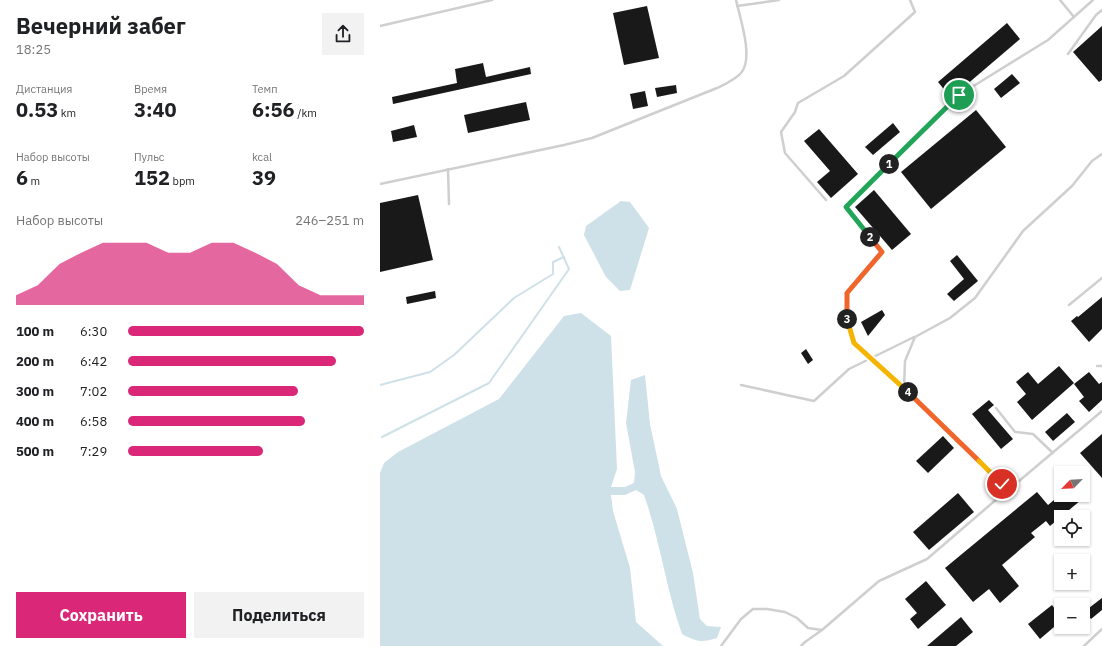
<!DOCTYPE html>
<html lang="ru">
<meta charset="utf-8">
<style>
:root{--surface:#fff;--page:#f2f2f2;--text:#202124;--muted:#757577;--accent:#db2777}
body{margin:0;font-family:"IBM Plex Sans",sans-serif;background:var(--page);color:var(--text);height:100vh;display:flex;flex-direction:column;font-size:15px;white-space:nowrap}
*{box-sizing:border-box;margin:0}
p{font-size:13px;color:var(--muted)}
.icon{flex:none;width:22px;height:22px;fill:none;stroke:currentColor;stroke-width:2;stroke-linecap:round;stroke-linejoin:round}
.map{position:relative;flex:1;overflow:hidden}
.details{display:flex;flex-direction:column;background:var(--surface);width:380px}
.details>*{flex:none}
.needle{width:26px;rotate:245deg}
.fabs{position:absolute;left:674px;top:466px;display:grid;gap:8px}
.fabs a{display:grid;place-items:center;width:36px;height:36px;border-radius:0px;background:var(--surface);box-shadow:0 1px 3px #0004;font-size:20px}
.pin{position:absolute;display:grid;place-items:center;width:34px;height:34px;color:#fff;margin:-17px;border:2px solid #fff;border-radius:50%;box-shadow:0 1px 4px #0007}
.km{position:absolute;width:20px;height:20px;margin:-10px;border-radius:50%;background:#222;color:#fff;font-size:11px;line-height:20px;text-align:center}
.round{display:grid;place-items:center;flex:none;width:42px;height:42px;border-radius:0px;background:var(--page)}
.overview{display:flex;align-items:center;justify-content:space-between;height:68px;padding:0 16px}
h1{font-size:22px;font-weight:800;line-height:30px}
.figures{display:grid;grid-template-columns:repeat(3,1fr);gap:6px;height:68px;padding:4px 16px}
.figures div{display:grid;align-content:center}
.figures b{font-size:20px;font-weight:800}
.figures small{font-size:11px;font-weight:400}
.figures p{font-size:11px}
.chart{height:112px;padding:8px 16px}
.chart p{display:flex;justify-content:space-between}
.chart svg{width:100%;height:72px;margin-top:4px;fill:var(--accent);opacity:.7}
.cta{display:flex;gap:8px;margin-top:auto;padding:8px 16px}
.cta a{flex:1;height:46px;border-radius:0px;background:var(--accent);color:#fff;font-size:16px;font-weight:800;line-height:46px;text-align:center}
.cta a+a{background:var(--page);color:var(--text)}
ul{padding:0 16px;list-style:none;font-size:13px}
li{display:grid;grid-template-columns:64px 48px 1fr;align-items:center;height:30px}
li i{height:10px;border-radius:5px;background:var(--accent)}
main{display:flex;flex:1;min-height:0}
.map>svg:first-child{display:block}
</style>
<main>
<section class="details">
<div class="overview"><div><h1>Вечерний забег</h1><p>18:25</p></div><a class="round"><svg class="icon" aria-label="share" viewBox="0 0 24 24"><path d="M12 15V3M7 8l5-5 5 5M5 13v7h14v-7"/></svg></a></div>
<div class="figures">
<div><p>Дистанция</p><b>0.53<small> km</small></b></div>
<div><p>Время</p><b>3:40</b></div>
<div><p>Темп</p><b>6:56<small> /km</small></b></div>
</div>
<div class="figures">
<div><p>Набор высоты</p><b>6<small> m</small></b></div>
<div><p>Пульс</p><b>152<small> bpm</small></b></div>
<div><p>kcal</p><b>39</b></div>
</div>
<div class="chart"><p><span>Набор высоты</span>246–251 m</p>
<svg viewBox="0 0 160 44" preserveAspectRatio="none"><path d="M0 44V38L10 32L20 19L30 12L40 6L50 6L60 6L70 12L80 12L90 6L100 6L110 12L120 19L130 32L140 38L150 38L160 38V44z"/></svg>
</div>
<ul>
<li><b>100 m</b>6:30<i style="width:100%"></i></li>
<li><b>200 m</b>6:42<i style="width:88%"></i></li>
<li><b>300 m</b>7:02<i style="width:72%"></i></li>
<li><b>400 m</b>6:58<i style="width:75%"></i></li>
<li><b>500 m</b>7:29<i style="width:57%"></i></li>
</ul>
<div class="cta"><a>Сохранить</a><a>Поделиться</a></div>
</section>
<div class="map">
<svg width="722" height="646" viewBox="0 0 722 646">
<rect width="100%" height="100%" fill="#fff"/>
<g fill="#cee0e8">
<path d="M241,201l9,1 19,26 -19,62 -10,1 -14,-14 -22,-42 2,-9z"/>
<path d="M201,313l30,23 6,133 -6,18h14l9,-4 1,-11 -9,-49 5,-43 14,-5 5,49 11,52 16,33 16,64 7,46 7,7 14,1 -4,11c-16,5 -20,4 -35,-4 -16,-45 -22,-94 -38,-139l-8,-5 -11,5h-14l2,16 17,57 6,54 27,24h-283v-173l4,-10 14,-11 101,-53 65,-83z"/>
</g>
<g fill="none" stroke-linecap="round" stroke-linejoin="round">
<g stroke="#cee0e8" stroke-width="2">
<path d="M0,385l50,-13 24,-17 60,-57 39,-24v-12l11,-5"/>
<path d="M2,437l107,-54 80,-114 -10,-22"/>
</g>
</g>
<g fill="#191919">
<path d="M267,6l12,52 -35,7 -11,-52z"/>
<path d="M627,23l13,16 -69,59 -13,-16z"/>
<path d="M722,26v54l-3,2 -26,-30z"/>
<path d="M103,63l3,14 44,-10 1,7 -138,30 -1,-7 65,-14 -2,-14z"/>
<path d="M632,74l8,9 -19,15 -7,-9z"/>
<path d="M296,85l1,8 -20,4 -2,-9z"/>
<path d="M265,91l3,15 -15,3 -3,-15z"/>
<path d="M146,102l4,18 -62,13 -4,-18z"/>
<path d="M596,110l30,37 -75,62 -30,-37z"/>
<path d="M513,123l7,9 -27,23 -8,-8z"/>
<path d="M34,125l3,12 -24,5 -2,-11z"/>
<path d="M439,129l39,45 -27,24 -14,-16 13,-11 -26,-30z"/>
<path d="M494,190l37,44 -19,16 -37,-43z"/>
<path d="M38,195l15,65 -53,12v-69z"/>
<path d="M577,255l21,26 -24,20 -7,-7 17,-15 -14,-18z"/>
<path d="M55,291l1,7 -29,6 -1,-7z"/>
<path d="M722,297v32l-13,13 -18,-21 6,-5 1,1z"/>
<path d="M502,310l3,5 -17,21 -7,-14z"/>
<path d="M426,349l7,11 -5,4 -7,-11z"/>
<path d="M679,366l15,17 -42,37 -15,-18 9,-8 -10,-12 12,-10 10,12z"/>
<path d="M709,372l10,12 3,-2v18l-13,12 -10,-11 5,-4 -10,-13z"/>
<path d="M609,400l5,5 -6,5 25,29 -12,10 -29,-35z"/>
<path d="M687,413l8,9 -22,19 -8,-9z"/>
<path d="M722,434v44l-22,-25z"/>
<path d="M563,436l11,12 -26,25 -12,-12z"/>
<path d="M657,492l11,13 12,-10h27l-37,31 -4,-5 -15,12 4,4 -33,28 17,21 -19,17 -11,-14 -16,13 -28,-34z"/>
<path d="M578,493l16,19 -45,38 -16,-18z"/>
<path d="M546,581l20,24 -28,24 -8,-10 7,-6 -12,-14z"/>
<path d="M722,598v12l-11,9 -6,-8z"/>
<path d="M672,605l9,12v4l-21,18 -12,-15z"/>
<path d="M581,617l12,15 -17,14h-29z"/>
</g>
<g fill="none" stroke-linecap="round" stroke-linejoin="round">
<g stroke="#cfcfcf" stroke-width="2.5">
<path d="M680,0l14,17"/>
<path d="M357,6l42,-6"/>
<path d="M0,26l112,-26"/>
<path d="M688,54l28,-39 6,-5"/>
<path d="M722,154l-10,7 -20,25 -49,45 -48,67 -25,20 -35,19 -10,24 -1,27 41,39 57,57c7,2 11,1 17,-3l83,-70"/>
<path d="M68,169l1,35"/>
<path d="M0,184l184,-39 28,-7 125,-50c8,-4 18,-8 24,-15 13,-15 -1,-55 -5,-73"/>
<path d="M446,200l-41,-47 -4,-21 14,-20 3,-9 46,-27 71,-64 -5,-12"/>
<path d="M689,305l33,-27"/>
<path d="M717,366h5"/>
<path d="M361,385l73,16 35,-32 65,-32"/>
<path d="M524,388l-50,-45 -7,-22v-28l35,-41 -36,-45 113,-112 89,-55 45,-40"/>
<path d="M616,408l19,24 18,2 20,19"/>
<path d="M442,630l57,-49 48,-22 85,-73"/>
<path d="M341,646l20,-27 12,-10h14l18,3 12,6 11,10 14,2 -17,12 -4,4"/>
<path d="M704,646l18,-17"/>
</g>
</g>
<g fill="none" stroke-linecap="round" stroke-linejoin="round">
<g stroke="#fff" stroke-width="8">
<path id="split-1" d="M509,164l70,-69"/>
</g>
<g stroke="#fff" stroke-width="8">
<path id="split-2" d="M490,237l-24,-30 43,-43"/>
</g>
<g stroke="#fff" stroke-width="8">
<path id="split-3" d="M467,319v-26l35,-41 -12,-15"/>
</g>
<g stroke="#fff" stroke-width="8">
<path id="split-4" d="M467,319l7,24 54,49"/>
</g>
<g stroke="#fff" stroke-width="8">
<path id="split-5" d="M528,392l71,69"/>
</g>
<g stroke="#fff" stroke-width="8">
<path id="split-6" d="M599,461l23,23"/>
</g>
<use href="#split-1" stroke="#22a559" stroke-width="5"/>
<use href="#split-2" stroke="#22a559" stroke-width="5"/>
<use href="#split-3" stroke="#f0652b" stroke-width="5"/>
<use href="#split-4" stroke="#f5b400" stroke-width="5"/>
<use href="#split-5" stroke="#f0652b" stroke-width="5"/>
<use href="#split-6" stroke="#f5b400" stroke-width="5"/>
</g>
</svg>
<div class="fabs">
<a><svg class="needle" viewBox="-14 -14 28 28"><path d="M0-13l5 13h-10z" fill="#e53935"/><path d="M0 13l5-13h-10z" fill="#757577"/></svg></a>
<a><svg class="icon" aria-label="locate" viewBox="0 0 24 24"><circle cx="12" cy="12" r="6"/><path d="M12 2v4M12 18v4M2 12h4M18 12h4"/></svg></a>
<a>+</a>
<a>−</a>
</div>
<div class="pin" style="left:579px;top:95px;background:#1e9e55"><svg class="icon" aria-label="arrive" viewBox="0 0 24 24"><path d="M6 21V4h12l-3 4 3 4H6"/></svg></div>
<div class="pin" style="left:622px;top:484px;background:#d93025"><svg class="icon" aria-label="check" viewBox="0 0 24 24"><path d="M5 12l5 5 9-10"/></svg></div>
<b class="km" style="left:509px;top:164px">1</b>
<b class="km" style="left:490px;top:237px">2</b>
<b class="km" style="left:467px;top:319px">3</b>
<b class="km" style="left:528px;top:392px">4</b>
</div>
</main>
